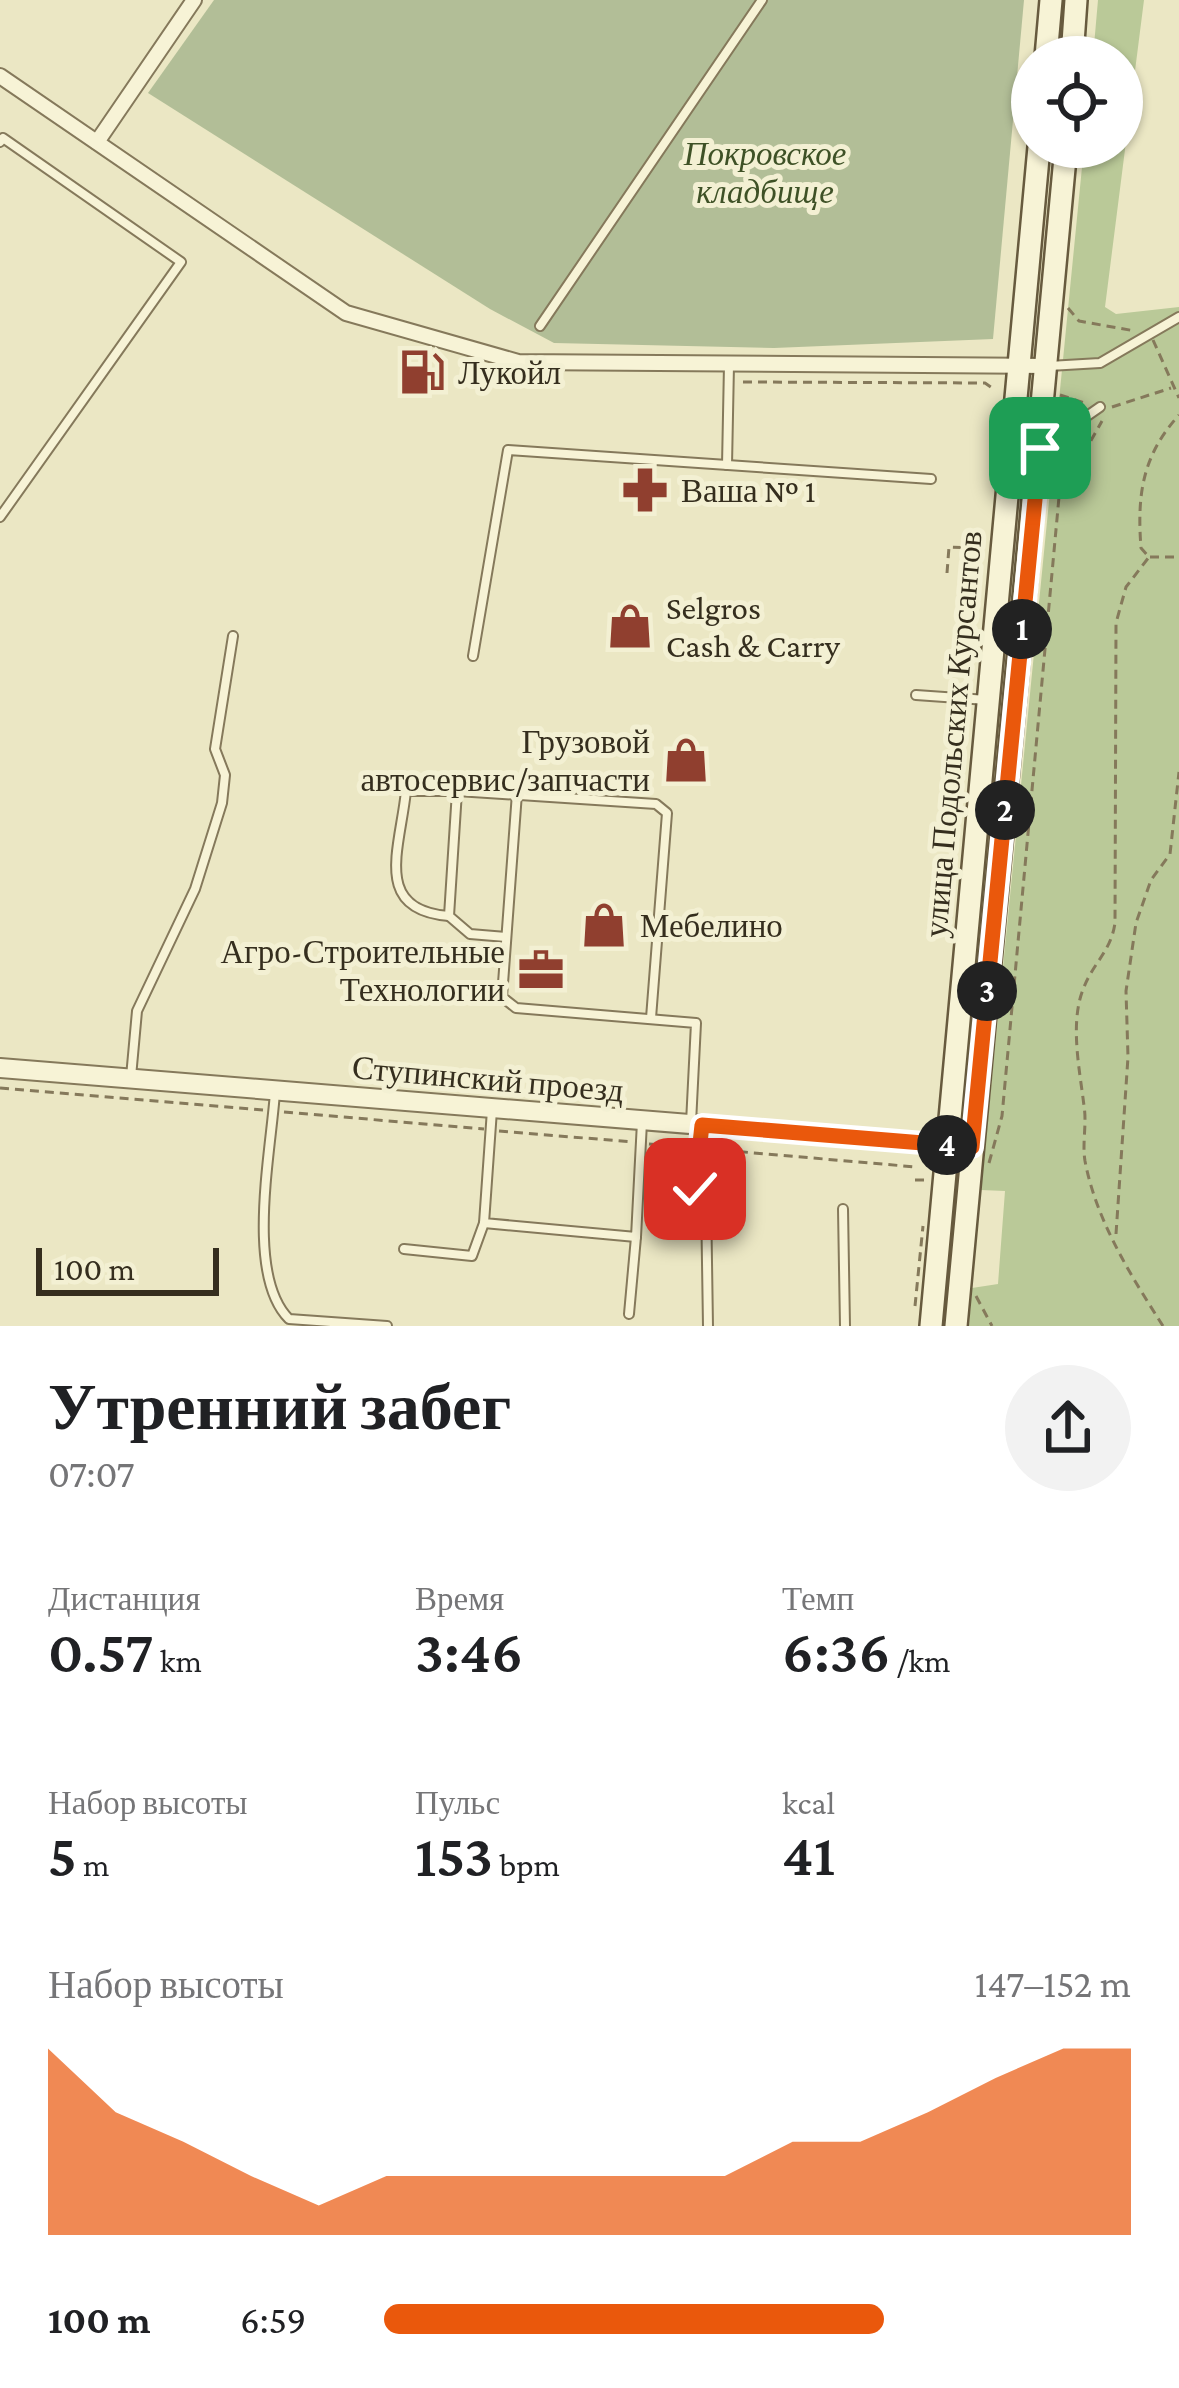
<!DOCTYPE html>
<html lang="ru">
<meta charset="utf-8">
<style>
:root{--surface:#fff;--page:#f2f2f2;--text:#202124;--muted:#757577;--accent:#ea580c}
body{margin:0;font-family:"Crimson Pro",serif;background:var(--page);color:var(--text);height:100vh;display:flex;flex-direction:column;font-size:45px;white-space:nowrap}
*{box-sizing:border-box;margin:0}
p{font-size:39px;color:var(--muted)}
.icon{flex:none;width:66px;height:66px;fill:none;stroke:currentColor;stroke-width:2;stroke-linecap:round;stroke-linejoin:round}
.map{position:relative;height:1326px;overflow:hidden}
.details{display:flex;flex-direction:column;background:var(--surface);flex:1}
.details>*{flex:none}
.tools{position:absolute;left:1011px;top:36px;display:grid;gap:24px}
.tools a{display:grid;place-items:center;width:132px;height:132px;border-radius:50%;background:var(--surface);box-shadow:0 3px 9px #0004;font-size:60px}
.scale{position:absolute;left:36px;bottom:30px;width:183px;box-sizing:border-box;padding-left:12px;border:6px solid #352e1e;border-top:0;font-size:33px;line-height:42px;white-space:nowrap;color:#352e1e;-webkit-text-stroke:9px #f3f0d3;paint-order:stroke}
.pin{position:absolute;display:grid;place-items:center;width:102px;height:102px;color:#fff;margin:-51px;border-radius:24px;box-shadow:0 6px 18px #0006}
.km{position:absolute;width:60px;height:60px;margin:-30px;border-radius:50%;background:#222;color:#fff;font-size:33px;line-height:60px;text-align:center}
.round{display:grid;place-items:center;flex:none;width:126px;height:126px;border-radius:63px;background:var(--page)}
.summary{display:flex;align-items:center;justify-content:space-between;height:204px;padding:0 48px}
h1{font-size:66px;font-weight:600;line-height:90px}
.stats{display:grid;grid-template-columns:repeat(3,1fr);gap:18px;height:204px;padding:12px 48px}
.stats div{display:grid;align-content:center}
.stats b{font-size:60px;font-weight:600}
.stats small{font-size:33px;font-weight:400}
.stats p{font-size:33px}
.chart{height:336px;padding:24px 48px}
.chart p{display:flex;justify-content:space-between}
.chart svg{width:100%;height:216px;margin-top:12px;fill:var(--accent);opacity:.7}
ul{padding:0 48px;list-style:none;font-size:39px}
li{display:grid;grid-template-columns:192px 144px 1fr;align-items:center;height:90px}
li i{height:30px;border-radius:15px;background:var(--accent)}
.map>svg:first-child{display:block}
</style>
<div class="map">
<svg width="1179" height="1326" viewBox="0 0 1179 1326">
<rect width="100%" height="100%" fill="#ebe7c4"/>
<path fill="#bac998" d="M1098,0h46l-39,307 11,7 63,-7v1019h-210l3,-38 26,-4 7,-93 -24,-1 103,-1043h38v-90h-29z"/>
<path fill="#b2be97" d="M214,0h810l-31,339 -219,9 -220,-5 -64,-34 -342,-216z"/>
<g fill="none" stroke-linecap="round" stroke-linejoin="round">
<g stroke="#85795b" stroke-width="12">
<g id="service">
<path d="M0,142l3,-4 178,124 -181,255"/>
<path d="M540,326l222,-326"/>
<path d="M1049,366l51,-3 79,-46"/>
<path d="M1041,448l59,-41"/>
<path d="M727,465l2,-100"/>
<path d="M473,656l35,-206 423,29"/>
<path d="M916,695l71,5"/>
<path d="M517,793l-15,204 14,11 180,15 -5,100"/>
<path d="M449,916c-77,-6 -49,-67 -43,-125h51"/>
<path d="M506,937l-36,-3 -21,-18 8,-125 199,13 11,9 -16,205"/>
<path d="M131,1077l6,-66 58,-122 27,-86 3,-28 -10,-26 18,-113"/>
<path d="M275,1092c-4,60 -30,183 14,227l98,7"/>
<path d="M492,1110l-8,113 152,14 6,-115"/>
<path d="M702,1127l-7,62 11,9 2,128"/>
<path d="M843,1209l2,117"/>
<path d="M404,1249l68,7 12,-33"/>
<path d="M629,1314l7,-77"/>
</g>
</g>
<g stroke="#85795b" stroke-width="18">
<g id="minor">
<path d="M0,76l346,237 172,49 530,4"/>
<path d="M97,142l97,-142"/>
</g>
</g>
<g stroke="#85795b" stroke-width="22">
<path id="tertiary" d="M0,1068l972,79"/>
</g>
<g stroke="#675a3e" stroke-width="26">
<g id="secondary">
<path d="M1046,57l5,-57"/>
<path d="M1072,57l4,-57"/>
<path d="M931,1326l108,-1179"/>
<path d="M956,1326l110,-1179"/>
</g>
</g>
<g stroke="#85795b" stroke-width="3" stroke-dasharray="9 6" stroke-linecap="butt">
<path d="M1068,308l11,13 56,10"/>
<path d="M1153,340l26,58"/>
<path d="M743,382l242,1 10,7"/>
<path d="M1060,395l25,8"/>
<path d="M1112,407l59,-19"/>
<path d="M1055,453l4,44"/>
<path d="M1150,557h29"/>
<path d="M947,573l2,-26 22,1"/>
<path d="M0,1088l263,22"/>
<path d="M284,1112l200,17"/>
<path d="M499,1131l134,11"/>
<path d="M649,1144l38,3"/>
<path d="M709,1149l207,18"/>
<path d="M989,1163l13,-47 57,-619 43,-76"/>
<path d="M915,1180h10"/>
<path d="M1116,1234l12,-177 -2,-66 10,-68 15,-43 19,-26 9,-82"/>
<path d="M976,1296l16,30"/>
<path d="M915,1306l8,-80"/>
<path d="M1163,1326c-32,-50 -67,-106 -78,-165 -3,-18 2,-37 -1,-55 -4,-35 -15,-84 0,-119 10,-25 27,-36 31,-64l1,-300 10,-36 23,-30 -8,-9c-4,-53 1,-92 38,-133"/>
</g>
<use href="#service" stroke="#f7f3d6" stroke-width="8"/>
<use href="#minor" stroke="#f7f3d6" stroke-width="14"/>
<use href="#tertiary" stroke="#f7f3d6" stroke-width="18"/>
<use href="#secondary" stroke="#f7f3d6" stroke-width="21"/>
</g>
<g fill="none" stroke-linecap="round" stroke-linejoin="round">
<g stroke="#fff" stroke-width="24">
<path id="route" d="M695,1189l7,-64 270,22 68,-699"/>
</g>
<use href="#route" stroke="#ea580c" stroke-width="15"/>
</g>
<defs>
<g id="fuel-bare" transform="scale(3.6)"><path d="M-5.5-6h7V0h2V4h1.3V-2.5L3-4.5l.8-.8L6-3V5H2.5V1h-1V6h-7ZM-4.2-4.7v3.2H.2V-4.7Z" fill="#903f2f" stroke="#f3f0d3" stroke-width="2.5" paint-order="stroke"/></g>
<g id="pharmacy-bare" transform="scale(3.6)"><path d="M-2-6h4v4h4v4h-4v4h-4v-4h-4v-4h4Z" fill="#903f2f" stroke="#f3f0d3" stroke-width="2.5" paint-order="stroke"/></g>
<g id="shop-bare" transform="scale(3.6)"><path d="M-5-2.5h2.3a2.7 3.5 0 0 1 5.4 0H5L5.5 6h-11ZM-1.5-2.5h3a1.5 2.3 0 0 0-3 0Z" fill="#903f2f" stroke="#f3f0d3" stroke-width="2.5" paint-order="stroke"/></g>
<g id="office-bare" transform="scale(3.6)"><path d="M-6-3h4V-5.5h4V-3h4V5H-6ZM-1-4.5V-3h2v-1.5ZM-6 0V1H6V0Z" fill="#903f2f" stroke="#f3f0d3" stroke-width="2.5" paint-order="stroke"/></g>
</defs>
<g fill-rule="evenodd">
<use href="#fuel-bare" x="422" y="372"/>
<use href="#pharmacy-bare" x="645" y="490"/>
<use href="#shop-bare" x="630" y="626"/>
<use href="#shop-bare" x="686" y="760"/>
<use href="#shop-bare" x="604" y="925"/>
<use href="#office-bare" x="541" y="970"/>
</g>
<g text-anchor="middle" stroke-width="10" stroke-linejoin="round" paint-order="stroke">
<g font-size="33" font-style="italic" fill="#3e5126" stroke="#f3f0d3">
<text x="765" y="165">Покровское<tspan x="765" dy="38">кладбище</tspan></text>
</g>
<g font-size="33" fill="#352e1e" stroke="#f3f0d3" text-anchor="start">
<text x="458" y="384">Лукойл</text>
<text x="681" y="502">Ваша № 1</text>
<text x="666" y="619">Selgros<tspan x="666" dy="38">Cash &amp; Carry</tspan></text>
<text x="650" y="753" text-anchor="end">Грузовой<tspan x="650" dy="38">автосервис/запчасти</tspan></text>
<text x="640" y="937">Мебелино</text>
<text x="505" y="963" text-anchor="end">Агро-Строительные<tspan x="505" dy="38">Технологии</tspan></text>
</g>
<g font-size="33" fill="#352e1e" stroke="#f3f0d3">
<text transform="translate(952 734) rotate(-85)" y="12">улица Подольских Курсантов</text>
<text transform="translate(488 1078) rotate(5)" y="12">Ступинский проезд</text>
</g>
</g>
</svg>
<div class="tools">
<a><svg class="icon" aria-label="locate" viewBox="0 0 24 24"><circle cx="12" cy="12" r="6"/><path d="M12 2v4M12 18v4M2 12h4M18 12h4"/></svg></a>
</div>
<div class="scale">100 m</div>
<div class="pin" style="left:1040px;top:448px;background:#1e9e55"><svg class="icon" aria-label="arrive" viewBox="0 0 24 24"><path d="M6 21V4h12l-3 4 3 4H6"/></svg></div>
<div class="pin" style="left:695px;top:1189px;background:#d93025"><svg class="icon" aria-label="check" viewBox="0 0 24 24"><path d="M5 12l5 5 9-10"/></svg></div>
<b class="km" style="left:1022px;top:629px">1</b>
<b class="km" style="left:1005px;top:810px">2</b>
<b class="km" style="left:987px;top:991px">3</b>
<b class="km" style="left:947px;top:1145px">4</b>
</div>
<section class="details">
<div class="summary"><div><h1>Утренний забег</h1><p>07:07</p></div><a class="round"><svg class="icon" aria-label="share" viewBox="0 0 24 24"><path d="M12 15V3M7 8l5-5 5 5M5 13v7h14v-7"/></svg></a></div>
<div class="stats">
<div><p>Дистанция</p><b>0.57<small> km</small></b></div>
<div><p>Время</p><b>3:46</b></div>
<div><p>Темп</p><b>6:36<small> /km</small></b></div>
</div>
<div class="stats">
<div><p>Набор высоты</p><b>5<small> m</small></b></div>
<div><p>Пульс</p><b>153<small> bpm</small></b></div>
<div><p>kcal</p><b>41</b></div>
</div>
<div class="chart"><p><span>Набор высоты</span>147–152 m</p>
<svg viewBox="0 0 160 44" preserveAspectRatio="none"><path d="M0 44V6L10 19L20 25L30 32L40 38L50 32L60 32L70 32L80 32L90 32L100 32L110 25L120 25L130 19L140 12L150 6L160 6V44z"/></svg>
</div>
<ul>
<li><b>100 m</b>6:59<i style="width:67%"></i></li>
</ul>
</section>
